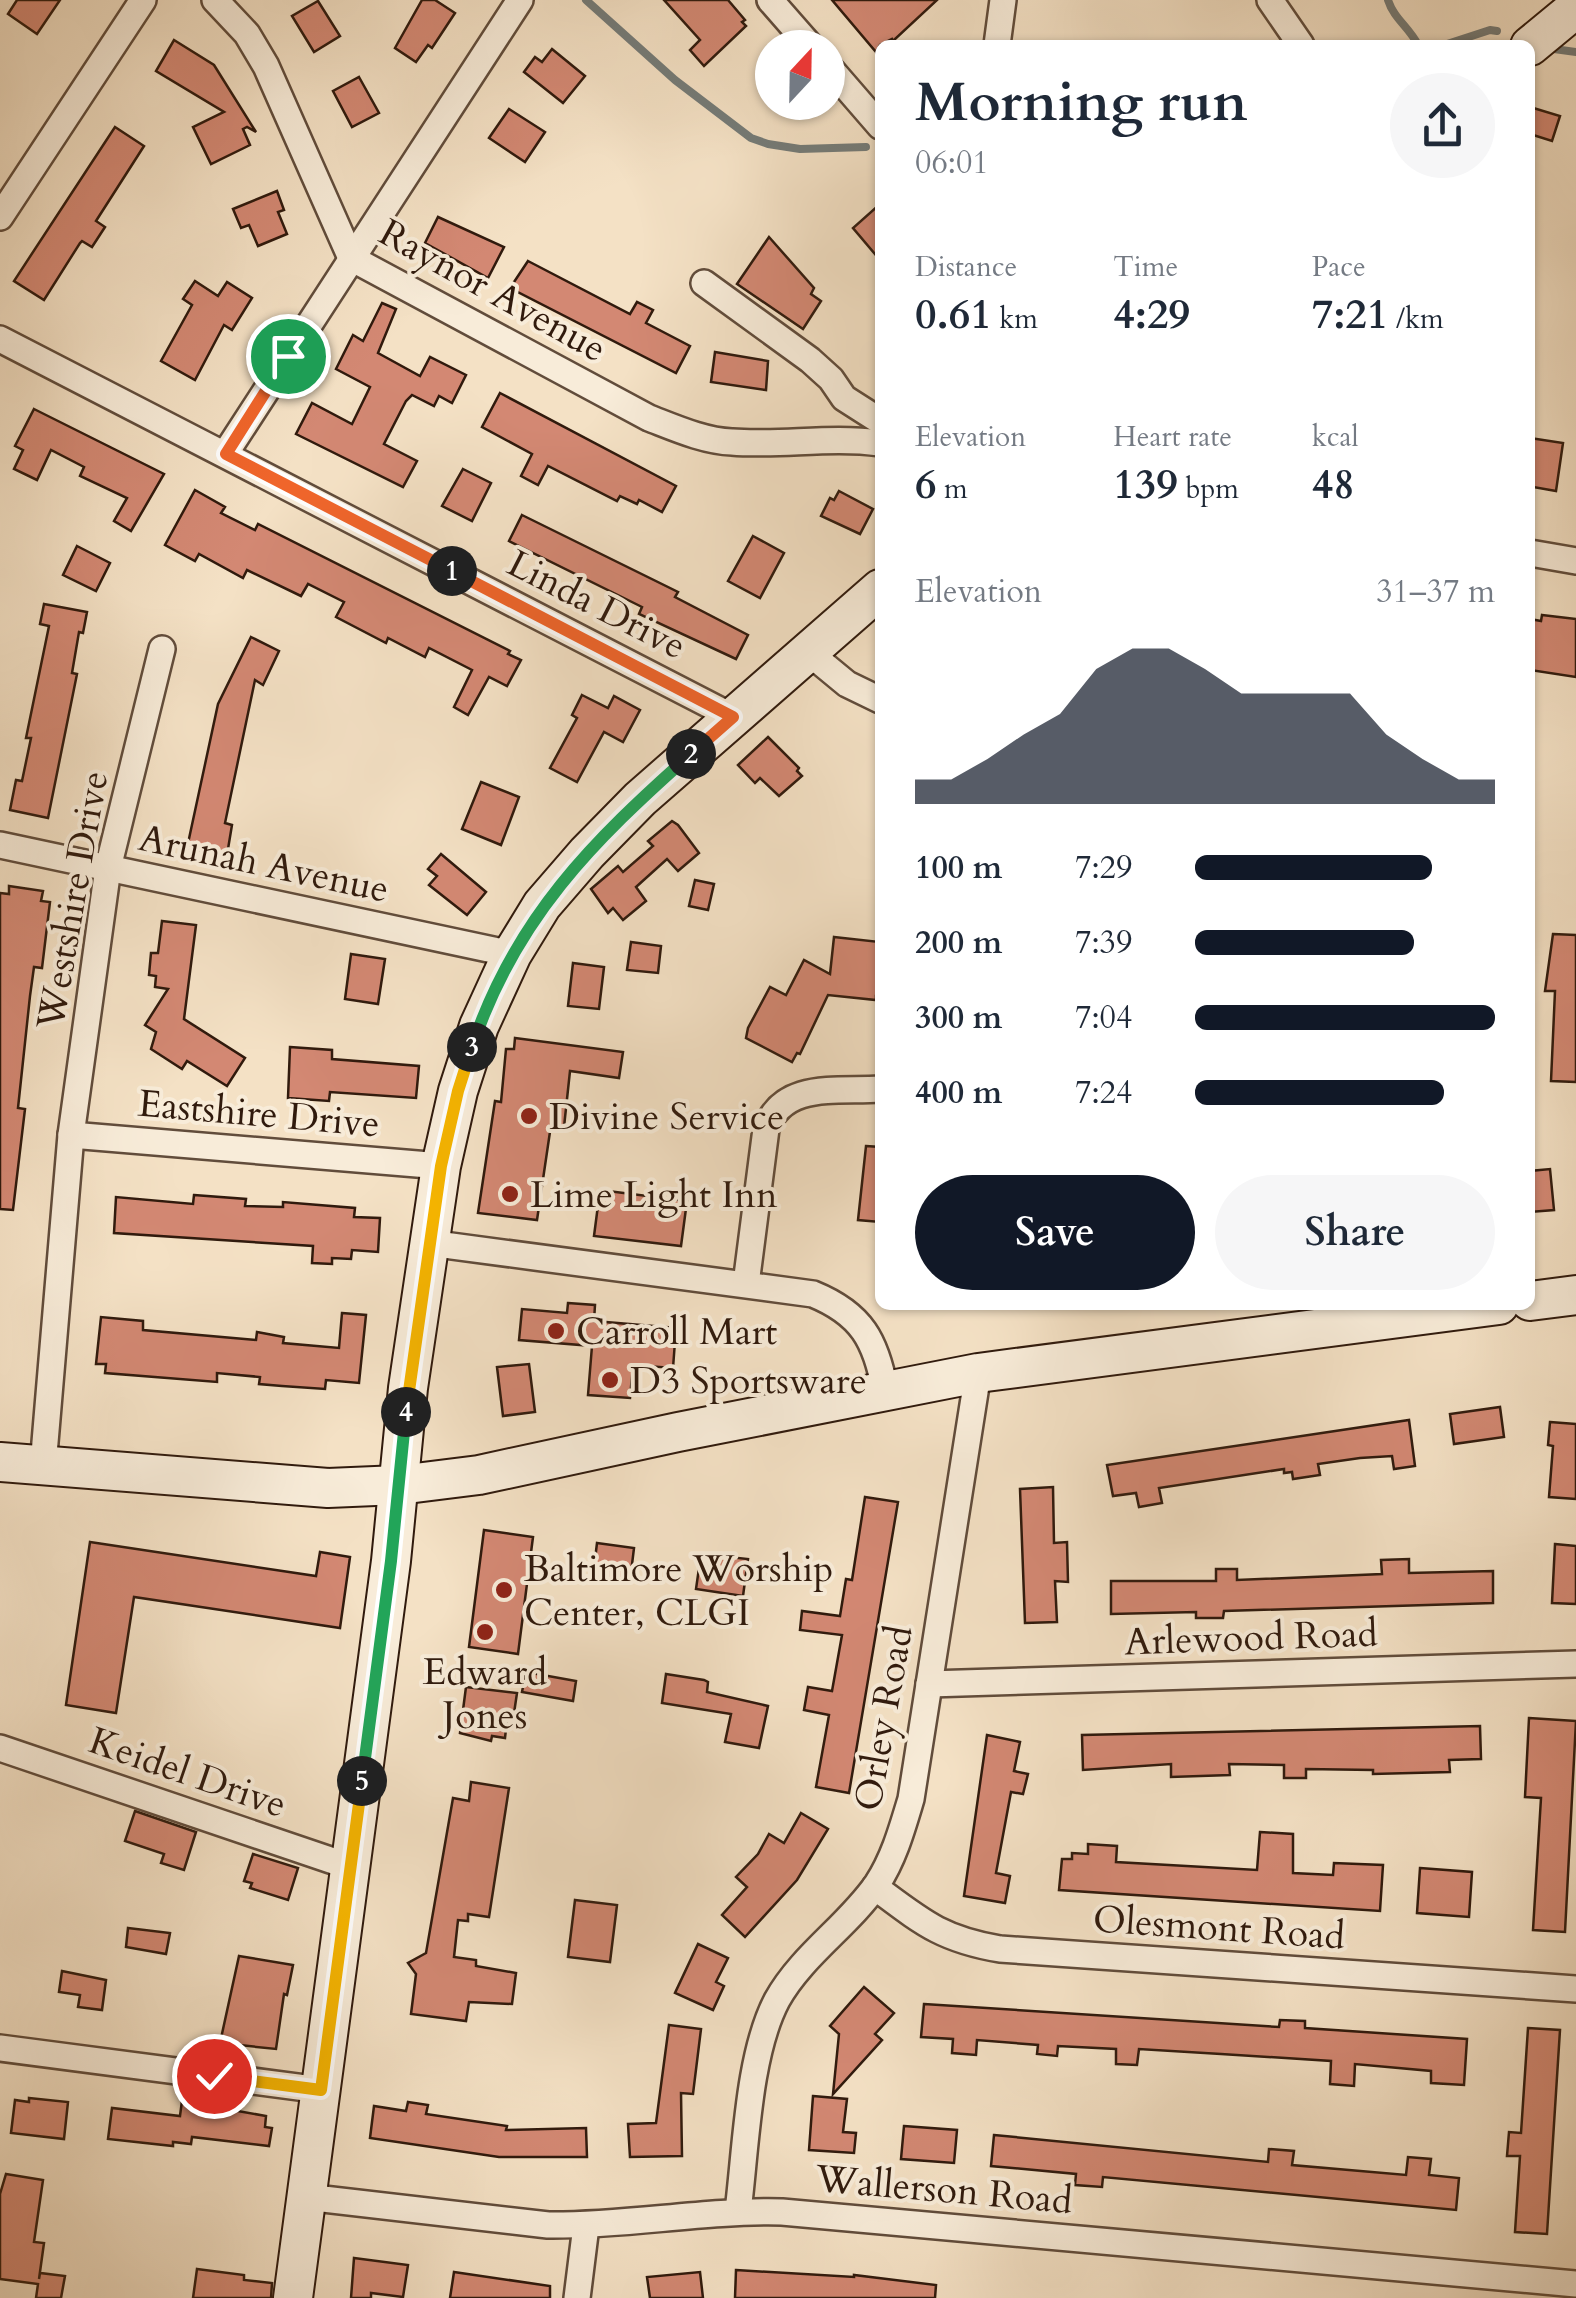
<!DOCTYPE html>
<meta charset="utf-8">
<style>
:root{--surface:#fff;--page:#f6f6f7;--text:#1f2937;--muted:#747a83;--accent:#111827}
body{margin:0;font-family:Cardo,serif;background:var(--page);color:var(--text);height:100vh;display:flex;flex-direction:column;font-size:38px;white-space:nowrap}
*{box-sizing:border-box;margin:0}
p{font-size:32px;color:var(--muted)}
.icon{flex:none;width:55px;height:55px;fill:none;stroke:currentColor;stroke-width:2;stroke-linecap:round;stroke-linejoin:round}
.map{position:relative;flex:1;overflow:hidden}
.details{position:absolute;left:875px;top:40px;width:660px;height:1270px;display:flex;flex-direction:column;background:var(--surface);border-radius:15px;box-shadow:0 2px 8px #0004}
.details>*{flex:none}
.needle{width:65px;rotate:22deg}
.fabs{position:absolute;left:755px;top:30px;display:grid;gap:20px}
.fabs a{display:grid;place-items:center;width:90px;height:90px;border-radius:50%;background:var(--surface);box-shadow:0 2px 8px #0004;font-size:50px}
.pin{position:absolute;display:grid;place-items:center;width:85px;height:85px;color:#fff;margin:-42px;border:5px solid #fff;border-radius:50%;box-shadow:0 2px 10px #0007}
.km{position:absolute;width:50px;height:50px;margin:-25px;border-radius:50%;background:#222;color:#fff;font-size:28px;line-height:50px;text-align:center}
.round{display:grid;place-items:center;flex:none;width:105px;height:105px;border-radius:52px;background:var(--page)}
.summary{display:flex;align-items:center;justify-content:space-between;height:170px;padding:0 40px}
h1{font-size:55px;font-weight:600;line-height:75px}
.stats{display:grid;grid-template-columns:repeat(3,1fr);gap:15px;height:170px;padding:10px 40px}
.stats div{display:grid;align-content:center}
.stats b{font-size:42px;font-weight:600}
.stats small{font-size:28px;font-weight:400}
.stats p{font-size:28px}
.chart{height:280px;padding:20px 40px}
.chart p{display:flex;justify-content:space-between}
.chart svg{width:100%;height:180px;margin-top:10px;fill:var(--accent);opacity:.7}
.action{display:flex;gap:20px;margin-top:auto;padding:20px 40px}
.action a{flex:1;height:115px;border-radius:60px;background:var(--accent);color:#fff;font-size:40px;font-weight:600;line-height:115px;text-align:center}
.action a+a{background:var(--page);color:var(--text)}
ul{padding:0 40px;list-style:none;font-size:32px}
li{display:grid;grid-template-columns:160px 120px 1fr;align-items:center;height:75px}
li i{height:25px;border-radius:12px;background:var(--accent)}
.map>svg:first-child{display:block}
</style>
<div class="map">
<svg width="1576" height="2298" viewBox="0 0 1576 2298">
<rect width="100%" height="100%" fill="#f4e1c5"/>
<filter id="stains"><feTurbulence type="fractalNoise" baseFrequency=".002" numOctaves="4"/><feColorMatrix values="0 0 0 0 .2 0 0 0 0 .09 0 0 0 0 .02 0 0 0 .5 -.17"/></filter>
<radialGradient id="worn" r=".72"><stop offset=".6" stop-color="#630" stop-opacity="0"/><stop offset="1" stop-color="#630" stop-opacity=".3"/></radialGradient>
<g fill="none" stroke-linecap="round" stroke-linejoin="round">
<g stroke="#747b78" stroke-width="8">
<path d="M586,0l89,80 76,58 17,6 32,5 66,-2"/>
<path d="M1388,0c6,19 21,27 30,45"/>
<path d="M1444,45l46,-15 7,1"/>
<path d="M1554,49l22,3"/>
</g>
</g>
<g fill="#d38873" stroke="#301a0d" stroke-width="2.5">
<path d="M17,0h43l-23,34 -29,-20z"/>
<path d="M422,0h13l20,13 -23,35 -4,-3 -12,17 -21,-14z"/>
<path d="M664,0h64l17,20 -3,2 4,4 -42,40 -14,-16 10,-10z"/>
<path d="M832,0h105l-44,41 -1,-2 -12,6 -4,7z"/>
<path d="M318,1l22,35 -26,16 -22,-36z"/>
<path d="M174,40l40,25 42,67 -9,-5 -4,2 7,16 -39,19 -18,-37 31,-15 -68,-41z"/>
<path d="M552,49l33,27 -22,27 -39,-31 11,-15 7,5z"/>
<path d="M359,77l20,36 -27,14 -19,-36z"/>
<path d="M1530,107l30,9 -8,25 -22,-7z"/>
<path d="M509,109l36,23 -20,30 -36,-24z"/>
<path d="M115,127l29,19 -48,75 9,6 -13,20 -10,-6 -2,2 -36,57 -30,-19z"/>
<path d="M277,191l7,19 -6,2 9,22 -29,12 -9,-21 -8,3 -8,-19z"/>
<path d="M880,204v56l-27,-32z"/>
<path d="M438,217l66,30 -16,31 -63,-35z"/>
<path d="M769,237l45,51 -3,6 10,7 -18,28 -66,-45z"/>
<path d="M528,261l102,53 7,-12 16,8 -7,13 44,23 -14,27 -166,-85z"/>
<path d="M195,281l23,15 9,-14 25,16 -20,32 -8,-5 -29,55 -34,-19 31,-56 -9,-6z"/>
<path d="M382,303l14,6 -18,44 42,23 10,-19 36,18 -14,28 -13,-7 -5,10 -22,-11 -6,6 -22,43 33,17 -14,26 -107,-53 16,-31 40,21 18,-37 -34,-18 17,-34 10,6z"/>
<path d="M715,352l53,9 -2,29 -55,-8z"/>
<path d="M500,393l176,93 -14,26 -23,-12 -2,4 -17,-8 -3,5 -69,-35 -10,19 -17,-9 11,-22 -50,-27z"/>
<path d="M34,409l130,65 -33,57 -17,-10 13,-23 -47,-22 4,-9 -33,-17 -14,30 -23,-11 9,-19 -8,-4z"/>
<path d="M1530,438l33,5 -7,48 -23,-4z"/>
<path d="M463,469l28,14 -19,38 -30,-15z"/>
<path d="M195,490l30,17 -4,6 34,17 3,-6 252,127 -2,3 13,6 -14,26 -18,-9 -21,38 -14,-8 18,-37 -43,-22 -4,9 -37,-19 -2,5 -50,-26 8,-15 -36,-18 -7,12 -54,-26 -4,8 -44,-24 -4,7 -30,-16z"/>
<path d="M839,491l34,18 -13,25 -39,-18 9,-18 4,2z"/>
<path d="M522,515l156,77 -3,5 73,38 -12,24 -97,-45 3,-7 -133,-66z"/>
<path d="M753,536l31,17 -24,45 -32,-17z"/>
<path d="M77,546l33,17 -14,28 -33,-16z"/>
<path d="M44,604l43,8 -4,21 -4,-1 -7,41 5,1 -29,144 -38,-8 6,-30 6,1 9,-43h-5l23,-112 -9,-2z"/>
<path d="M1542,615l34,4v58l-46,-7v-51l11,2z"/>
<path d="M251,637l28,14 -16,34 -8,-5 -30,143 7,2 -5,30 -40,-7 31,-144z"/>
<path d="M582,695l26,13 6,-12 26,14 -17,32 -19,-10 -27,50 -27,-14 27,-50 -5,-3z"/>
<path d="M768,737l31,31 -2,3 5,5 -23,20 -19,-18 -5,5 -17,-18z"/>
<path d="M481,782l38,15 -18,48 -39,-16z"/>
<path d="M672,821l6,4 21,28 -21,18 -11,-12 -31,28 10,14 -23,19 -10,-12 -5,5 -17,-24 27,-23 5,6 30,-26 -5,-5z"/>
<path d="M441,854l45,38 -19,23 -38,-30 8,-9 -9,-7z"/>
<path d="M695,880l19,4 -6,26 -19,-4z"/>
<path d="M9,886l34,5 -2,10 9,1 -8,66 -8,-1 -4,29 -12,112 7,1 -12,101 -13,-1v-316l9,1z"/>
<path d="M162,921l34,4 -12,94 61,39 -18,28 -40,-25 -5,8 -31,-20 5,-17 -11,-7 23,-36 -13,-2 1,-11 -7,-1 2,-22h7z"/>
<path d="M1553,934l23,1v147l-25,-1 4,-90h-10z"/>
<path d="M834,937l46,5v54h-4v4l-48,-5 -28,59 -3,-1 -5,9 -46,-24 2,-10 22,-41 16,8 18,-35 26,14z"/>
<path d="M631,942l30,4 -3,27 -31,-3z"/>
<path d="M351,954l34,5 -7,45 -33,-5z"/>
<path d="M573,963l31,4 -5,42 -31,-3z"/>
<path d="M515,1038l108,14 -4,26 -49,-7 -6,56 -13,-2 -14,95 -59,-7 17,-112 6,1 5,-53h8z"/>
<path d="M290,1047l42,3v9l87,7 -3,32 -86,-6 -1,9 -41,-3z"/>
<path d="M866,1146l14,1v75l-22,-2z"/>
<path d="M1550,1169l4,41 -24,2v-41z"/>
<path d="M600,1190l87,11 -6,45 -87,-10z"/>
<path d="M194,1195l52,4 -1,7 38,1v-5l72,6 -1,9 26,1 -2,34 -26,-2 -1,9 -19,-1v6l-20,-1 1,-17 -199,-13 2,-36 77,7z"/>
<path d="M568,1303l27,2 -1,16 82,7 -3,40 -40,-3 -3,33 -42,-3 4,-49 -73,-6 3,-31 45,4z"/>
<path d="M342,1313l24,2 -7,68 -33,-3 -1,9 -43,-3 -23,-2 1,-7 -43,-4v9l-112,-9 1,-9h-10l5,-47 42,4v9l113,10 1,-8 27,5 -1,6 56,5z"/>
<path d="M529,1364l6,48 -32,4 -6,-49z"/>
<path d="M1500,1407l4,30 -50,7 -4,-30z"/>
<path d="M1409,1420l6,46 -21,3 -2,-13 -32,2 -42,6 2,11 -27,4 -1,-7 -8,1v-4l-125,19 3,15 -23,4 -3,-14 -23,3 -6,-31z"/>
<path d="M1550,1422l26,2v75l-27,-2 4,-51 -5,-1z"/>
<path d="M1053,1487l1,56 13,-1 1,40 -13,-1 2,41 -32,1 -5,-134z"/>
<path d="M865,1497l33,5 -49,291 -33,-6 13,-72 -25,-5 4,-23 24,4 10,-56 -42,-5 2,-19 38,5 6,-37 6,1z"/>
<path d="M484,1530l49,7 -15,117 -49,-7z"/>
<path d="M90,1542l226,34 4,-24 30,5 -10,71 -206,-31 -18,116 -50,-8z"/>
<path d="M597,1543l37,5 -4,33 -37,-5z"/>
<path d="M1555,1544l21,2v58l-24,-1z"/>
<path d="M701,1554l47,5 -5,37 -47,-7z"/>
<path d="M1409,1559v14l84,-2v32l-269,8 -1,7h-27v-6l-85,2v-33h105v-12h21v11l145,-6 -1,-14z"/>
<path d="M526,1672l50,9 -3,20 -51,-9z"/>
<path d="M666,1674l38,6 4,2 -1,10 61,14 -9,42 -34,-6 6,-28 -69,-11z"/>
<path d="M466,1687l51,6 -4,27h-6l-2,18 -13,-2 -1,5 -31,-8z"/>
<path d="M1529,1718l47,3 -11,211 -32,-2 8,-132 -16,-1z"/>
<path d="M1480,1726l1,33 -32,1 1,12 -77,2v-4l-67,-1v9h-22v-13l-55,-1 1,11 -59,2v-13l-88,6 -1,-35z"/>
<path d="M987,1735l33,7 -6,29 14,3 -5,20 -12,-2 -15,81 14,3 -5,27 -41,-7z"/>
<path d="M471,1782l38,6 -20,129 -21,-3v7l-10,-1 -4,37 22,3v6l40,7 -4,31 -43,-2 -3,19 -55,-7 5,-40 -8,-11 18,-10 27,-155 16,3z"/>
<path d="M135,1811l61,21 -12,38 -23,-7 3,-9 -39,-13z"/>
<path d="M801,1813l27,16 -31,51 -52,57 -23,-22 25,-28 -11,-10 22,-23 11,-20 15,9z"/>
<path d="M1260,1832l33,2v39l40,2 1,-12 49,2 -3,46 -321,-21 3,-31h10v-6l16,1v-10l29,2 -1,16 141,8z"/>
<path d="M253,1854l45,14 -10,32 -38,-12 2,-5 -8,-2z"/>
<path d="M1420,1868l52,4 -3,45 -52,-4z"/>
<path d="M575,1900l42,5 -7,57 -42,-5z"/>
<path d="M128,1928l42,5 -4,21 -40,-7z"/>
<path d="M698,1944l30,14 -12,24 8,4 -11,24 -38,-17z"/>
<path d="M239,1956l54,9 -6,30 -3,-1 -8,55 -56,-6z"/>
<path d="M62,1971l44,9 -4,30 -24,-3 2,-12 -21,-3z"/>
<path d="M864,1987l30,26 -19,21 7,6 -49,54 6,-60 -9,-8z"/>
<path d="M924,2004l355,23 1,-7 25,1v7l162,11 -3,46 -33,-2v-12l-76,-7 -1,22 -24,-2 1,-23 -110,-7 -82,-5 -2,16 -21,-1v-15l-58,-3 -1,10 -20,-2 1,-9 -61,-5 -1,15 -24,-2 1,-14 -32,-2z"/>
<path d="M669,2025l32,4 -8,65 -12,-1 1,63 -52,1 -2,-33 28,-1z"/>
<path d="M1528,2028l32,2 -13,204 -32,-2 5,-76h-13l2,-24 12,1z"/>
<path d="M183,2093l23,3 -2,9 62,11 -1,11 7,1 -3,18 -77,-9 -1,7 -18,-2v4l-65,-7 4,-31 68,8z"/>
<path d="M813,2096l34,3 -4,33 13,1 -2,20 -45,-3z"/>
<path d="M29,2098l39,4 -4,37 -53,-6 4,-33 14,2z"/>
<path d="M408,2102l20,3 -2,9 81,12 -1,4 80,-2 1,29h-88l-129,-19 4,-32 32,5z"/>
<path d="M904,2126l53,4 -3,33 -53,-4z"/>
<path d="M994,2135l274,27 1,-13 25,2 -2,14 114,10 2,-18 23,2 -2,16 30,3 -3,32 -353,-33 -1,10 -27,-2 1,-11 -85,-8z"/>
<path d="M6,2174l37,6 -9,62 10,1 -5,36 1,-6 25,3 -4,22h-25l2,-14 -38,-5v-85z"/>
<path d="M354,2258l54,7 -5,32 -32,-4v5h-20z"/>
<path d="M197,2269l47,6v5l28,3 -1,15h-78z"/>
<path d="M736,2270l118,7v-2l82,10 -1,13h-200z"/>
<path d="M454,2272l96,14v12h-100z"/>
<path d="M700,2272l3,26h-53l-3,-21z"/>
</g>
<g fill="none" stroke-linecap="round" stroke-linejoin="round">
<g stroke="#614c3b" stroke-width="30">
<g id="street">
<path d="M215,0l32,34 19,32 85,192 298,160c26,10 55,23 83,24 49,4 98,-6 148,1"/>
<path d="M770,0l42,48"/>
<path d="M1270,0l31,45"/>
<path d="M997,45l6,-45"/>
<path d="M828,66l52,60"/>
<path d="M0,217l143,-217"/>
<path d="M704,283l106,77 21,19 13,19 36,23"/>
<path d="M0,339l733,378"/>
<path d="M225,454l295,-454"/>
<path d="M1530,553l46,8"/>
<path d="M807,651l40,33 33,16"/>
<path d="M0,845l512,109"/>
<path d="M71,1135l370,31"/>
<path d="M429,1243l384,51c49,20 63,47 72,96"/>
<path d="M746,1284l20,-155c17,-48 71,-37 114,-40"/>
<path d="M43,1466l28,-331 37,-267 54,-219"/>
<path d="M929,1684l647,-20"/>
<path d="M0,1748l351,119"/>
<path d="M875,1887c47,35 66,52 125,62l576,40"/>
<path d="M0,2048l321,42"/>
<path d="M306,2197l242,28c79,1 155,-15 234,-13l794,72"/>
<path d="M738,2211c8,-63 10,-156 39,-211 25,-45 71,-74 100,-116 17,-26 25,-55 34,-85l67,-426"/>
<path d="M577,2298l9,-72"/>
</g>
</g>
<g stroke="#301a0d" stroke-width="42">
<g id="secondary">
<path d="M1530,46l46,-38"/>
<path d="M1530,1301l46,-6"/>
<path d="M0,1462l328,26 71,-3 80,-10 199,-43 300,-59 521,-68"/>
<path d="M293,2298l98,-737 17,-173 33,-222 17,-75 21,-65 33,-72 30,-49 45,-52 53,-54 240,-210"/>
</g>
</g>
<use href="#street" stroke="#f8ecd9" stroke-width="25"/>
<use href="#secondary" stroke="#f8ecd9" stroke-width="38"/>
</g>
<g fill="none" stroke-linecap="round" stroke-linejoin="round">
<g stroke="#fff" stroke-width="20">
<path id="split-1" d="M288,356l-62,98 226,117"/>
</g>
<g stroke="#fff" stroke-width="20">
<path id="split-2" d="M452,571l281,146 -42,37"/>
</g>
<g stroke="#fff" stroke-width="20">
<path id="split-3" d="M472,1047c43,-129 121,-206 219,-293"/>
</g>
<g stroke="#fff" stroke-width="20">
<path id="split-4" d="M406,1412l35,-246 17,-75 14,-44"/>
</g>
<g stroke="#fff" stroke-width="20">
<path id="split-5" d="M362,1781l29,-220 15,-149"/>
</g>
<g stroke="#fff" stroke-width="20">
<path id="split-6" d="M214,2076l107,14 41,-309"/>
</g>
<use href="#split-1" stroke="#f0652b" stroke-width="12"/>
<use href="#split-2" stroke="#f0652b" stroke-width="12"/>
<use href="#split-3" stroke="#22a559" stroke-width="12"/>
<use href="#split-4" stroke="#f5b400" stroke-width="12"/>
<use href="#split-5" stroke="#22a559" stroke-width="12"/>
<use href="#split-6" stroke="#f5b400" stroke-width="12"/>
</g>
<g fill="#8f2418" stroke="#f8ecd9" stroke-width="4">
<circle cx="529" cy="1116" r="10"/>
<circle cx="510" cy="1194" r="10"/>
<circle cx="556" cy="1331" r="10"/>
<circle cx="610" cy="1380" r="10"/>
<circle cx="504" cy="1590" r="10"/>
<circle cx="485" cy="1632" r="10"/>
</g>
<g text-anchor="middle" stroke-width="8" stroke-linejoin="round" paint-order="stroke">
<g font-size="38" fill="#301a0d" stroke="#f8ecd9">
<text transform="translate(493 290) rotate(29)" y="13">Raynor Avenue</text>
<text transform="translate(597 604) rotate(27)" y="13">Linda Drive</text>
<text transform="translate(264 863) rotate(12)" y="13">Arunah Avenue</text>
<text transform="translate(72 900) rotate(-80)" y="13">Westshire Drive</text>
<text transform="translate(259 1113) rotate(5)" y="13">Eastshire Drive</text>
<text transform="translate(1251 1637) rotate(-2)" y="13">Arlewood Road</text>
<text transform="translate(883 1718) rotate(-80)" y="13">Orley Road</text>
<text transform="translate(188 1772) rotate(19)" y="13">Keidel Drive</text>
<text transform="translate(1219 1927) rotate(4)" y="13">Olesmont Road</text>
<text transform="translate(944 2189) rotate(5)" y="13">Wallerson Road</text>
</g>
<g font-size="38" fill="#301a0d" stroke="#f8ecd9" text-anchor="start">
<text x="549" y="1129">Divine Service</text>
<text x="530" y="1207">Lime Light Inn</text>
<text x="576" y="1344">Carroll Mart</text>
<text x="630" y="1393">D3 Sportsware</text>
<text x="524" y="1581">Baltimore Worship<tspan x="524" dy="44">Center, CLGI</tspan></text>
<text x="485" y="1684" text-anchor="middle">Edward<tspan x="485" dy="44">Jones</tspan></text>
</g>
</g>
<rect width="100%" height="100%" filter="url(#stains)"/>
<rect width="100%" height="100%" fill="url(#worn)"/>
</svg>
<div class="fabs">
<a><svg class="needle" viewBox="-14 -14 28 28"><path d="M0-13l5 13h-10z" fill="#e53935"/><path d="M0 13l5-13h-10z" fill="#747a83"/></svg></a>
</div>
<div class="pin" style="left:288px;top:356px;background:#1e9e55"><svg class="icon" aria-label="arrive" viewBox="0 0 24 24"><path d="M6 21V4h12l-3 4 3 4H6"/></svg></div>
<div class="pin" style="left:214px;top:2076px;background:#d93025"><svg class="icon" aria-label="check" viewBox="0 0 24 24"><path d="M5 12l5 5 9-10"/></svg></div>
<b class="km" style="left:452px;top:571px">1</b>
<b class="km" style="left:691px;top:754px">2</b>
<b class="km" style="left:472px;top:1047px">3</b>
<b class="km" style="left:406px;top:1412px">4</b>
<b class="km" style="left:362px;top:1781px">5</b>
<section class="details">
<div class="summary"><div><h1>Morning run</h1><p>06:01</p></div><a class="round"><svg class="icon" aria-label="share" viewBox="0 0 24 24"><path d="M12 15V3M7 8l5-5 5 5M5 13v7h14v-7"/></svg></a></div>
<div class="stats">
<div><p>Distance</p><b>0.61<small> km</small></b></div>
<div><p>Time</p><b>4:29</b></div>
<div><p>Pace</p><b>7:21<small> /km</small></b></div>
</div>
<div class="stats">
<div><p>Elevation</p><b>6<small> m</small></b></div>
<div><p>Heart rate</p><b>139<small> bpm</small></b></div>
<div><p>kcal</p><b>48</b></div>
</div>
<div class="chart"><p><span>Elevation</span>31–37 m</p>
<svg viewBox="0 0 160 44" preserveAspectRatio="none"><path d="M0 44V38L10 38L20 33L30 27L40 22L50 11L60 6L70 6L80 11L90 17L100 17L110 17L120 17L130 27L140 33L150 38L160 38V44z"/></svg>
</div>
<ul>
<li><b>100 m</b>7:29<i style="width:79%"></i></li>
<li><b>200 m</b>7:39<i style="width:73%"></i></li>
<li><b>300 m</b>7:04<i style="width:100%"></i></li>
<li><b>400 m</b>7:24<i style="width:83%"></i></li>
</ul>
<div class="action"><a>Save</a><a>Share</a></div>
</section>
</div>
